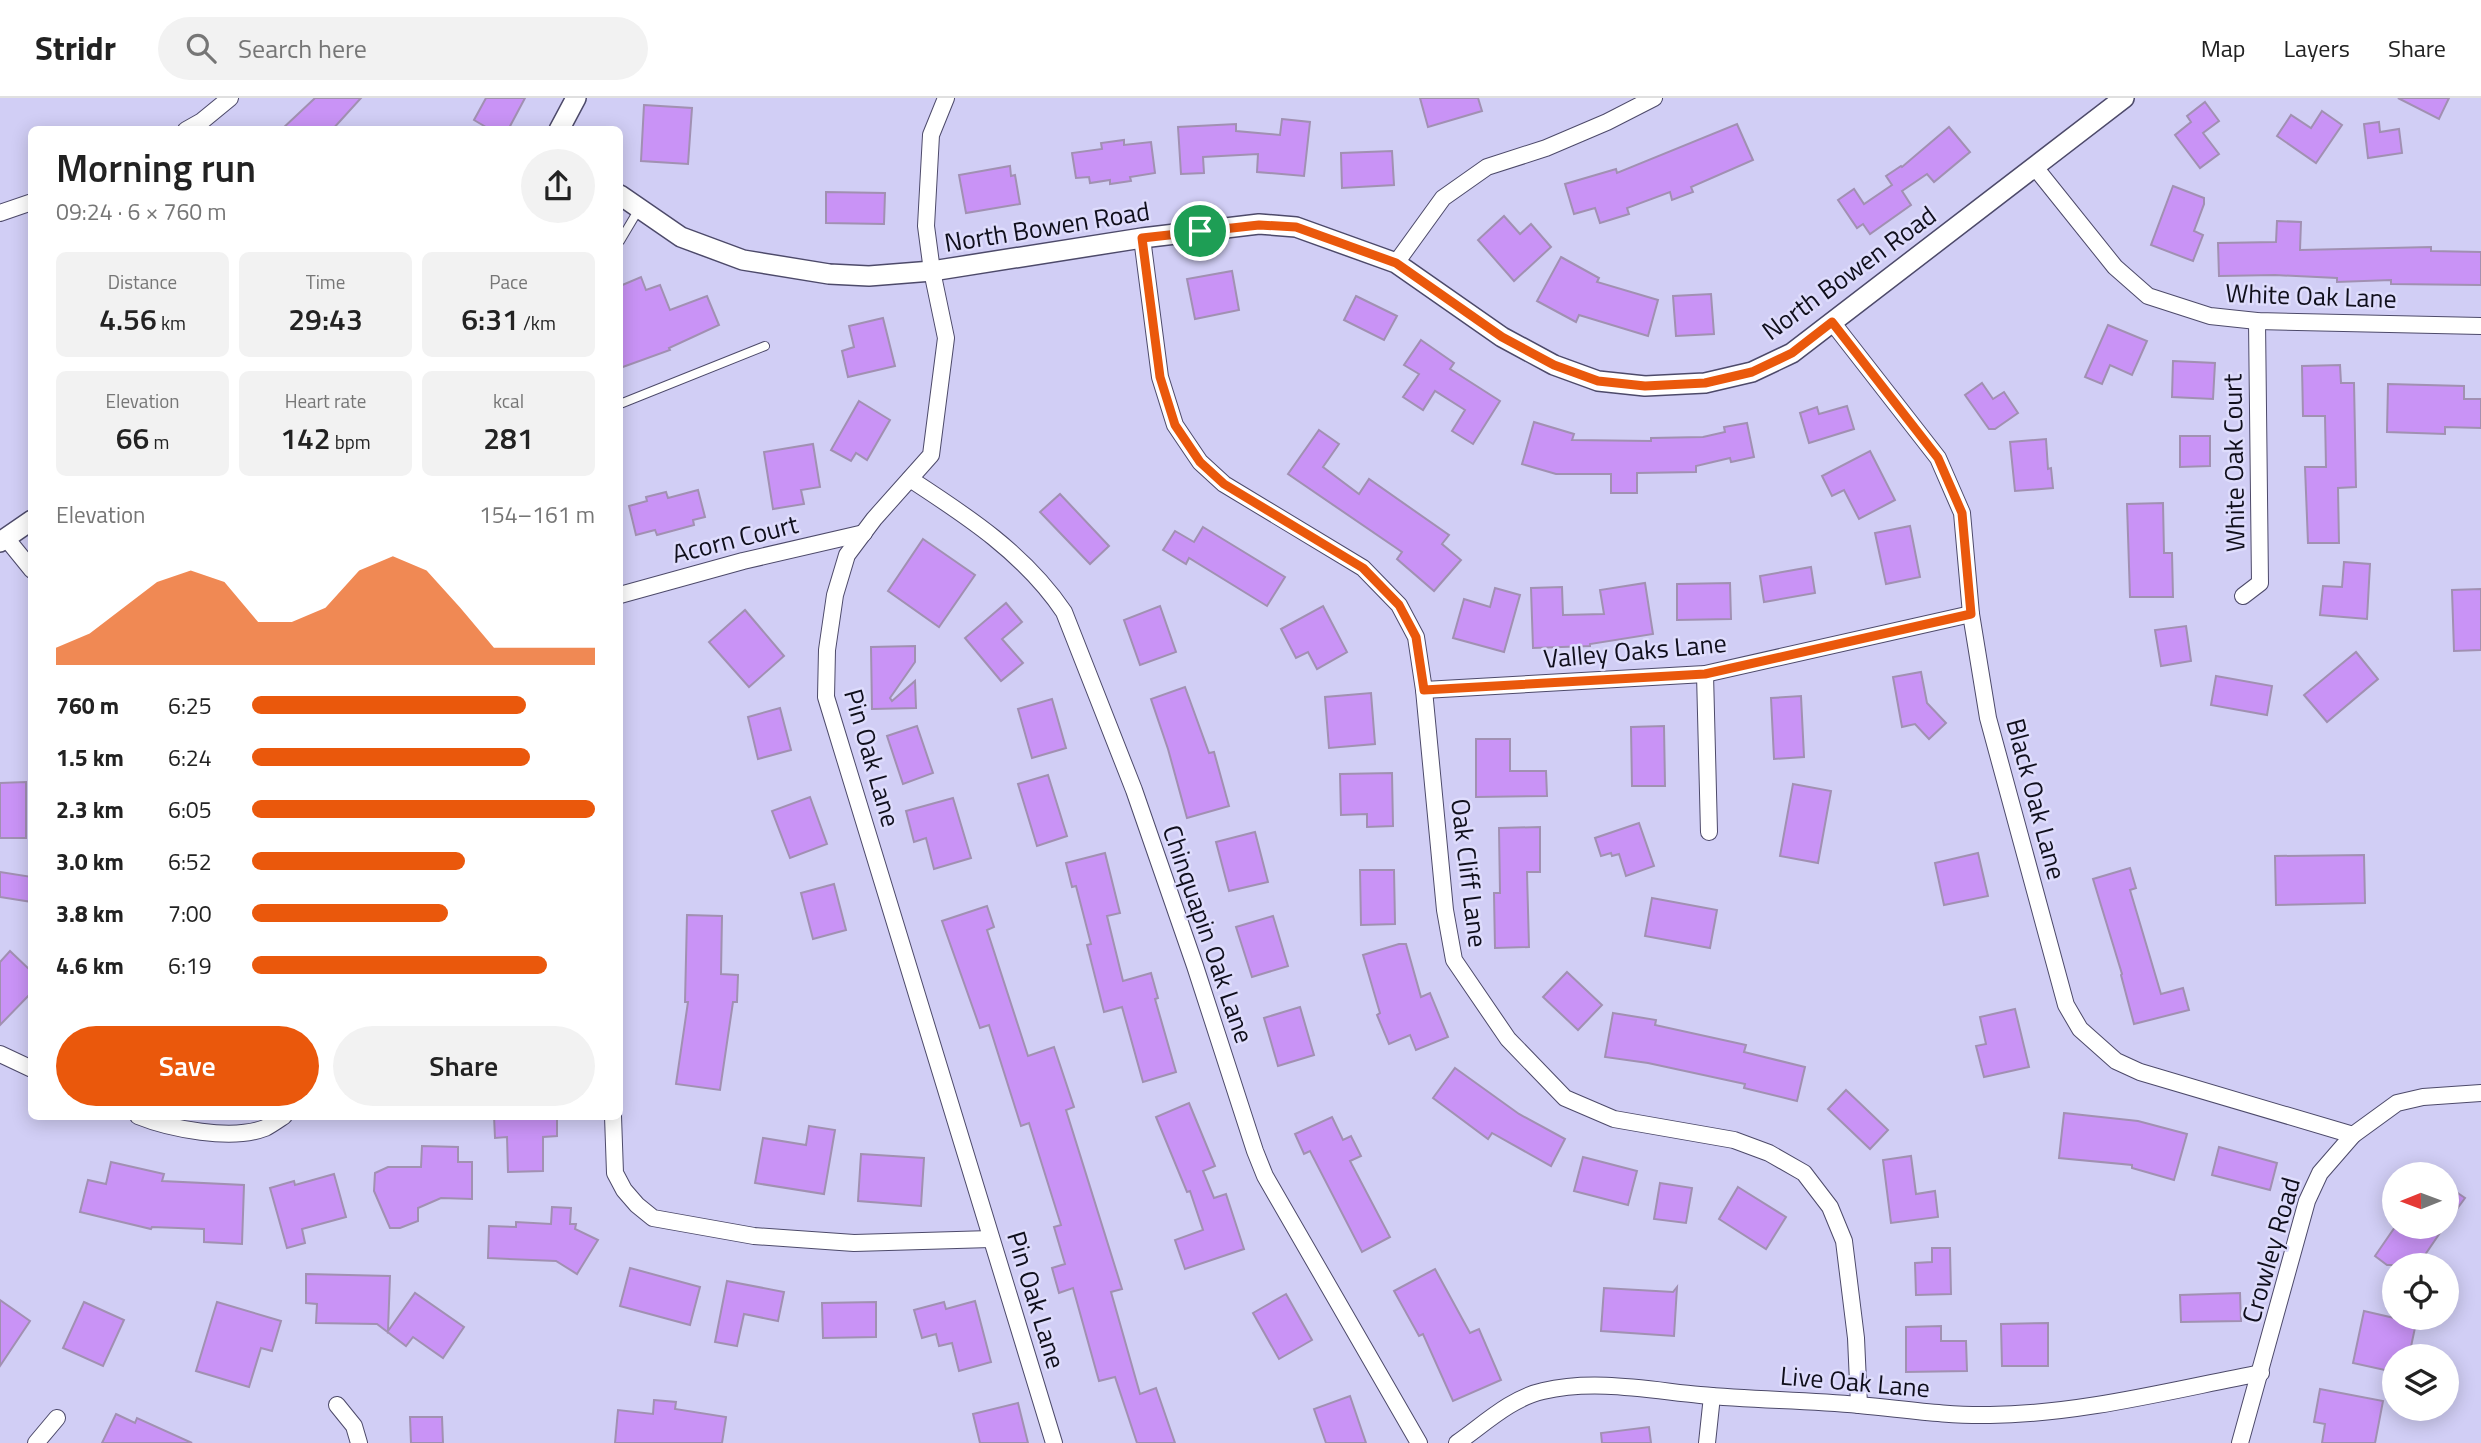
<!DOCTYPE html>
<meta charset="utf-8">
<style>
:root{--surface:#fff;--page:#f2f2f2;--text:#222;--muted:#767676;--line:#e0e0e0;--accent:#ea580c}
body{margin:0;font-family:"Titillium Web",sans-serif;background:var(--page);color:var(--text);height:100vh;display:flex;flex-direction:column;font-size:26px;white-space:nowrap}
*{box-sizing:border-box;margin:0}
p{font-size:23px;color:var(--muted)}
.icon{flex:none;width:38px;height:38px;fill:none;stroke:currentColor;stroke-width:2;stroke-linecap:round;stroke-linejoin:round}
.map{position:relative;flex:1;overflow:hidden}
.drawer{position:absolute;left:28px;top:28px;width:595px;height:994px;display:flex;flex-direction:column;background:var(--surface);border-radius:10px;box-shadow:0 4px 18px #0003}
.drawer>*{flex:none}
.needle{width:46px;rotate:269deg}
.buttons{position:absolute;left:2382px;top:1064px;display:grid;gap:14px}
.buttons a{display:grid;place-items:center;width:77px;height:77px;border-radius:50%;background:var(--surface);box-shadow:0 4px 18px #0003;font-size:35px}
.pin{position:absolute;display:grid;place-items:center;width:60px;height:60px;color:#fff;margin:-30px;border:4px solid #fff;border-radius:50%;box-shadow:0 2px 7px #0007}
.round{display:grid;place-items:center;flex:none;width:74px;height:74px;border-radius:37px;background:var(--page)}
.overview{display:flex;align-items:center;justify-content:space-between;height:119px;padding:0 28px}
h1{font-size:38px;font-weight:600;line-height:52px}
.figures{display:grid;grid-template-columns:repeat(3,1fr);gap:10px;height:119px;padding:7px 28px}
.figures div{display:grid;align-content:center;border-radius:10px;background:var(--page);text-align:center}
.figures b{font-size:30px;font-weight:600}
.figures small{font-size:19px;font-weight:400}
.figures p{font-size:19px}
.chart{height:196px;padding:14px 28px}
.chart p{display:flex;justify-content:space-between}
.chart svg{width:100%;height:126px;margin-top:7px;fill:var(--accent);opacity:.7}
.button{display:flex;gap:14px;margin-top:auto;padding:14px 28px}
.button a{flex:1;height:80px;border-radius:42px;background:var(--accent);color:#fff;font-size:28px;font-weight:600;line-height:80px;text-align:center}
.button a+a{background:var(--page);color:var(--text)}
ul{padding:0 28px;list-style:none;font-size:23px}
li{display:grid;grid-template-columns:112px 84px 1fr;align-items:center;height:52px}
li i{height:18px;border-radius:9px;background:var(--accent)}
header{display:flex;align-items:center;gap:42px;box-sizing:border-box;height:98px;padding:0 35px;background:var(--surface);border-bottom:2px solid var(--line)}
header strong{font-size:33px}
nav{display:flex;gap:38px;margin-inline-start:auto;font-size:24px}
.search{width:490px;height:63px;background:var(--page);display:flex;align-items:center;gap:18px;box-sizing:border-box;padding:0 24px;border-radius:38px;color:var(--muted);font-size:26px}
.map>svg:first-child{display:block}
</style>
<header>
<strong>Stridr</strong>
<div class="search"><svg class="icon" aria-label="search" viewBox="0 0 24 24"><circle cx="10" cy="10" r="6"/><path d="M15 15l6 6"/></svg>Search here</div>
<nav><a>Map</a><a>Layers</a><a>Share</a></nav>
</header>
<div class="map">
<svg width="2481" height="1345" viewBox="0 0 2481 1345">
<rect width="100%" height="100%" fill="#d1cef5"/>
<g fill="#c993f6" stroke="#a190b2" stroke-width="2">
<path d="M315,0h46l-29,32h-51z"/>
<path d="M486,0h39l-17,32h-17l-17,-10z"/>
<path d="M1420,0h58l4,13 -54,16z"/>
<path d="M2398,0h51l-10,21z"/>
<path d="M2205,4l14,19 -16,12 16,21 -19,14 -25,-33 16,-13 -4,-6z"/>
<path d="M644,7l48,3 -4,56 -47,-3z"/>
<path d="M2322,13l20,14 -26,38 -39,-27 14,-21 20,13z"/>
<path d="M1282,21l28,3 -6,54 -47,-4 1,-18 -55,3 1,16 -23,1 -3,-47 58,-3v7l44,4z"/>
<path d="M2379,24l1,10 19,-3 3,24 -34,5 -4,-34z"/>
<path d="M1737,26l16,36 -62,27 2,5 -21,8 -2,-8 -43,16 2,6 -29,9 -5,-15 -21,6 -9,-30 51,-15 1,4z"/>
<path d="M1949,29l21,25 -36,30 -7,-8 -25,17 9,14 -41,29 -7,-10 -6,4 -19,-28 16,-11 10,15 28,-19 -6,-9 15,-10 1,1z"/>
<path d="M1124,42v5l27,-3 4,31 -25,4 1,4 -21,3v-4l-20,3 -1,-6 -13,1 -4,-25 30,-4 -1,-6z"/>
<path d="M1392,53l2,34 -52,3 -1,-35z"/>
<path d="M1010,68l1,10 4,-1 5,29 -54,9 -7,-38z"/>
<path d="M2173,88l31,12v6l-10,27 9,4 -10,26 -42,-16z"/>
<path d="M826,94l59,1 -1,31 -58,-1z"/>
<path d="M1504,118l16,18 11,-10 20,23 -37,34 -36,-41z"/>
<path d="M2277,123l24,1 -1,28 131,-3v4l50,1v33l-90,-1v-4l-54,2v-4l-62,-3 -56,1 -1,-33 58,-1z"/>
<path d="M1561,159l38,21 -2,4 61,18 -10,36 -69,-21 -3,7 -39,-21z"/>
<path d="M1232,173l7,39 -44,9 -8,-40z"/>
<path d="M641,179l5,13 14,-5 10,25 37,-14 12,29 -50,23 1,2 -50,18v-82z"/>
<path d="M1711,196l3,40 -38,2 -3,-40z"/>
<path d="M1356,198l41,20 -13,24 -40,-20z"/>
<path d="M883,220l12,48 -47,11 -6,-26 12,-4 -5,-21z"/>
<path d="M2108,227l39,16 -15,34 -22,-10 -8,19 -17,-7z"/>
<path d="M1421,242l33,23 -4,6 50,32 -27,43 -21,-13 13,-21 -30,-19 -12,19 -20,-13 16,-23 -15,-9z"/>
<path d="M2173,263l42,2 -2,36 -41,-2z"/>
<path d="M2340,267l1,18h13l2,104 -18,1 1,55h-31l-3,-76h21l-1,-51h-22l-1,-50z"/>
<path d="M1982,285l11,16 11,-7 14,21 -23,16h-6l-24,-34z"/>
<path d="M2388,286l76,2v13h17v29l-36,-1v7l-58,-2z"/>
<path d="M859,303l31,19 -23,40 -11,-7 -5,8 -20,-11z"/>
<path d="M1847,308l7,23 -45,14 -9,-30 17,-6 2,7z"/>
<path d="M1534,324l40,12 -2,6 79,1v-3l52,-1 22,-5 -1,-5 23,-4 7,34 -23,5 -1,-4 -34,8v6l-59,1v20h-26v-19h-55l-34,-10z"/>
<path d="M1319,332l20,14 -16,23 36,27 10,-15 80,56 -7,9 19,16 -27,31 -37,-32 5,-7 -114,-78z"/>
<path d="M2180,338h30v30l-30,1z"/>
<path d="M2046,341l2,30 3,-1 2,20 -38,3 -5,-49z"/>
<path d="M813,346l7,43 -19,3 3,14 -31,5 -9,-57z"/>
<path d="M1870,353l25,49 -36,19 -15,-29 -12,6 -10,-20z"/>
<path d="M698,392l7,27 -12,3 1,5 -37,10 -2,-5 -19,5 -7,-29 18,-5 -1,-4 20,-5 2,6z"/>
<path d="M1060,396l49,52 -19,18 -50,-52z"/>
<path d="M2163,405l1,50h8l1,44h-43l-3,-93z"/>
<path d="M1910,428l10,51 -34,7 -11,-51z"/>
<path d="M1203,429l82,50 -18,29 -78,-48 -3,6 -23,-14 12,-19 19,11z"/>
<path d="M923,441l52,36 -36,52 -51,-36z"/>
<path d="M2344,464l26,2 -3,55 -47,-4 3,-29 19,1z"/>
<path d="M1811,469l4,26 -51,9 -4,-26z"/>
<path d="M1645,485l8,51 -63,10v2l-57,2 -2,-60 31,-1 1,28 41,-1 -4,-24z"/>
<path d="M1730,485l1,36 -54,1v-36z"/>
<path d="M1495,490l25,7 -16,57 -51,-14 11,-39 26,8z"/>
<path d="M2481,491v61l-27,1 -2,-61z"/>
<path d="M1006,505l16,19 -20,17 21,24 -22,18 -36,-43z"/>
<path d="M1160,508l16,46 -36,13 -16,-45z"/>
<path d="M1323,508l24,46 -30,17 -9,-17 -12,6 -15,-29z"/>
<path d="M745,512l39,46 -35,31 -40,-45z"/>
<path d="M2186,528l5,35 -30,5 -6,-36z"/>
<path d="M915,548v16l-25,36 2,3 23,-20 1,27 -44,1 -1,-62z"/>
<path d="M2356,554l22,27 -51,43 -23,-27z"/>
<path d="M1921,574l6,31 19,20 -17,16 -14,-15 -13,3 -9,-50z"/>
<path d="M2216,578l56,10 -5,29 -56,-10z"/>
<path d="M1185,589l24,66 5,-1 15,54 -42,12 -19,-69 -17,-50z"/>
<path d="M1371,595l4,51 -46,4 -4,-51z"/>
<path d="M1801,598l3,61 -30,2 -3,-61z"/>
<path d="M1052,601l14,49 -34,10 -14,-49z"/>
<path d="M780,610l11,42 -33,9 -10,-42z"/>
<path d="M917,628l16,47 -30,11 -16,-48z"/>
<path d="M1664,628l1,60h-33l-1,-59z"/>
<path d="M1476,641h34v32h36l1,25 -71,1z"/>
<path d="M1392,675l1,53 -26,1v-13l-26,1 -1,-41z"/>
<path d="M1048,677l19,61 -30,10 -19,-62z"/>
<path d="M26,684v56h-26v-55z"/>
<path d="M1793,686l38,7 -13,72 -38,-7z"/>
<path d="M810,699l17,47 -37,14 -18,-47z"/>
<path d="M953,700l18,60 -37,11 -8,-31 -12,4 -8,-31z"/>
<path d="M1639,725l15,43 -28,10 -7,-22 -7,2 -1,-3 -10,3 -6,-18z"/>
<path d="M1540,729v45h-13l2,75 -34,1 -1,-55h6l-1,-65z"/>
<path d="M1255,734l13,50 -39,9 -13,-49z"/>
<path d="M1105,755l15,60 -13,3 16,65 28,-8 7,25 -3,1 21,73 -33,10 -21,-75 -18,5 -17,-67 4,-1 -15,-58 -4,1 -6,-24z"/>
<path d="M1978,755l10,43 -44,9 -9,-42z"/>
<path d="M2364,757l1,48 -89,2 -1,-49z"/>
<path d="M2130,770l6,20 -6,2 31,104 22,-6 6,22 -55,14 -13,-49 1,-1 -29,-95z"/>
<path d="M1360,772h34l1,54 -34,1z"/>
<path d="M0,774l32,5v25l-32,-5z"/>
<path d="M834,786l12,46 -33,9 -12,-46z"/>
<path d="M1652,800l65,12 -7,38 -65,-12z"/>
<path d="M987,808l7,21 -7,3 41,126 26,-9 20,60 -8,3 56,179 -11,3 29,102 16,-6 19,55h-38l-22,-66 -16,4 -26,-93 -14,5 -7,-25 13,-4 -11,-37 7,-2 -32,-102 -8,3 -32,-101 -9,3 -38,-107z"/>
<path d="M687,817l35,1 -1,58 17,1 -1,27h-4l-13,88 -44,-6 12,-82h-3z"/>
<path d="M1273,818l15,50 -36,11 -16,-50z"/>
<path d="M1399,846h7l15,53 9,-4 18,44 -32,13 -6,-15 -21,9 -12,-29 3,-2 -17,-58z"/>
<path d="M10,853l22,21v20l-32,33v-63z"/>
<path d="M1567,874l35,33 -24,25 -35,-33z"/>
<path d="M1300,909l14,48 -36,11 -14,-48z"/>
<path d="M2015,911l14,58 -45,10 -8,-31 10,-2 -6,-27z"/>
<path d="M1613,915l43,7 -1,5 91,20 -2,7 61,15 -8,34 -53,-13 1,-4 -97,-21 -43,-6z"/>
<path d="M1455,970l64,46 46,25 -14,27 -59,-33 -4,6 -55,-41z"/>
<path d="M1846,992l42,40 -18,19 -42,-40z"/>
<path d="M1189,1005l26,63 -12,5 11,27 12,-4 18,55 -59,20 -10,-29 28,-10 -13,-39 -3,1 -31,-75z"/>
<path d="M2064,1015l74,8 49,13 -13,46 -42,-12v-3l-73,-7z"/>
<path d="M494,1018h63v20l-14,1v34l-35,1 -1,-35 -12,1z"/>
<path d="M1332,1019l11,23 8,-4 10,20 -11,5 40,76 -28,15 -52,-101 -6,3 -9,-20z"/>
<path d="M809,1028l26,4 -11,64 -69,-11 8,-45 43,7z"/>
<path d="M422,1048l36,1v15h14v37l-31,-1 -23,10v13l-18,7h-10l-16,-37 1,-18 13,-6h33z"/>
<path d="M2219,1049l58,16 -7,27 -58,-15z"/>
<path d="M861,1056l63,4 -3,48 -63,-5z"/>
<path d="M1911,1058l5,38 19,-3 3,26 -47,6 -8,-63z"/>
<path d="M1583,1059l54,14 -9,34 -54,-14z"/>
<path d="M111,1064l53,12 -2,7 82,4 -2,59 -38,-2v-13l-52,-2 -1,2 -71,-17 8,-32 18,4z"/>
<path d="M334,1076l12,43 -44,12 3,14 -18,5 -17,-60 24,-7 1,4z"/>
<path d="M1660,1085l32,5 -6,35 -32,-4z"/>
<path d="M2446,1087l19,13 -19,26z"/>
<path d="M1738,1089l48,30 -20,32 -47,-30z"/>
<path d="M552,1109l19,1 -1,16h6l-1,5 23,11 -21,34 -21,-13 -68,-3 1,-32 27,1v-5l35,2z"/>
<path d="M2395,1129h49l-26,38h-31l-12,-9z"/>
<path d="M1932,1150h18l1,46 -35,1 -1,-32 17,-1z"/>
<path d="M630,1170l70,19 -10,38 -70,-19z"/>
<path d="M1435,1171l35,64 9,-4 22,51 -48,21 -30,-67 -4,2 -25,-45z"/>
<path d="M306,1176l84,2 -2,55 27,-38 49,34 -21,31 -30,-21 -7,9 -29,-22 -61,-1 1,-19 -11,-1z"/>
<path d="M727,1183l57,11 -6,29 -34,-7 -7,32 -22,-4z"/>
<path d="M1677,1189l-3,49 -73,-5 3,-43 69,4z"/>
<path d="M2240,1195l1,28 -60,1 -1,-27z"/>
<path d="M1286,1196l26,46 -33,19 -26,-46z"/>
<path d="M0,1202l30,21 -30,45z"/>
<path d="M975,1203l16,61 -32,9 -7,-28 -13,3 -3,-12 -14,4 -8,-28 30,-8 2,7z"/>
<path d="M84,1204l40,18 -21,46 -40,-18z"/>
<path d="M217,1204l64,19 -9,30 -11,-3 -12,39 -53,-16z"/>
<path d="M876,1204v35l-53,1 -1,-35z"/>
<path d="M2364,1213l52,12 -7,33h-15v16l-41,-9z"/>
<path d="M2048,1225v43h-46l-1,-42z"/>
<path d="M1941,1228v15h25l1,30 -61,1v-45z"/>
<path d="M2320,1291l63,12 -8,42h-53l3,-19 -11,-2z"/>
<path d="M1350,1298l16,47h-40l-12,-34z"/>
<path d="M654,1302l22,2 -1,7 51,8 -4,26h-107l3,-33 35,4z"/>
<path d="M1018,1305l10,40h-48l-7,-29z"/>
<path d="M116,1316l19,9 2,-5 55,25h-90z"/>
<path d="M410,1319h32l1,26h-32z"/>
<path d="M1649,1329l2,16h-49l-1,-10z"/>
</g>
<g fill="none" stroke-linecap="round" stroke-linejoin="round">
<g stroke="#4d4a6a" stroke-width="10">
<g id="service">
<path d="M620,143l19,-32"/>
<path d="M620,306l145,-58"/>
</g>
</g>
<g stroke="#4d4a6a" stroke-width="18">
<g id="minor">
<path d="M946,0l-15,37 -5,91 6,45 14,67 -15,117 -57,64 -27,36 -12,40 -8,55 -1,47 228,746"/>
<path d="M186,32l16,-9 28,-23"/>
<path d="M2034,68l81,101 33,29 62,20 47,5 224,5"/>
<path d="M0,115l32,-11"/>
<path d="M1142,140l18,139 15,48 25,37 24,22 139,84 36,37 17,32 8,53 21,220 9,50 54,79 57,59 49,21 120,21 35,13 35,20 26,34 14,34 12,97 3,67"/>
<path d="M1396,165l47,-65 44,-31 59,-19 61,-26 47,-24"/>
<path d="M1832,224l106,136 24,55 9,101 17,104 78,287 14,24 36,32 24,11 213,63"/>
<path d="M910,381c57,37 115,75 154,133l70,178 61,176 60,185 10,25 154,267"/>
<path d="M6,440l26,32"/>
<path d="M620,497l123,-34 121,-28"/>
<path d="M2243,498l17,-13 -3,-262"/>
<path d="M1705,576l4,158"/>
<path d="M1424,592l281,-16 266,-60"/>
<path d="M0,956l32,15"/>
<path d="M138,1018c32,13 94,25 127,12 6,-3 13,-8 19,-12"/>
<path d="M613,1018l2,57 9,17 13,15 16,13 101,18 100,7 137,-4"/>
<path d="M337,1307l17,21 5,17"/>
<path d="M36,1345l21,-25"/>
<path d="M1457,1345c26,-18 54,-45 86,-52 51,-12 106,-1 157,4 53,5 106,5 159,10 44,4 87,11 131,10 91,-1 182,-25 271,-42"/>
<path d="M1707,1345l5,-47"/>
<path d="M2240,1345l67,-242 13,-28 33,-38 44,-32 26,-6 58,-4"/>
</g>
</g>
<g stroke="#4d4a6a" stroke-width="22">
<g id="tertiary">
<path d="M559,32l17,-32"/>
<path d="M620,97l61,42 62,23 86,14 40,2 63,-5 210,-33 117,-14 37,3 100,36 106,74 52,28 44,16 47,5 60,-3 47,-11 40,-19 332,-255"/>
<path d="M0,444l32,-22"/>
</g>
</g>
<use href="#service" stroke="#fff" stroke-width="8"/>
<use href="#minor" stroke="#fff" stroke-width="16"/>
<use href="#tertiary" stroke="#fff" stroke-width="19"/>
</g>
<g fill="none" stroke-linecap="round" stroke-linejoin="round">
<g stroke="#fff" stroke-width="14">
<path id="route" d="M1259,127l37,2 100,36 106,74 52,28 44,16 47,5 60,-3 47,-11 40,-19 40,-31 106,136 24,55 9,101 -266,60 -281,16 -8,-53 -17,-32 -36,-37 -139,-84 -24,-22 -25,-37 -15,-48 -18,-139z"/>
</g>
<use href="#route" stroke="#ea580c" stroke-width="9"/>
</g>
<g text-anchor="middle" stroke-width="5" stroke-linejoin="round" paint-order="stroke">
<g font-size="26" fill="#100f1c" stroke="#dedcfc">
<text transform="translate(1047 129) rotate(-9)" y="9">North Bowen Road</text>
<text transform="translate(1849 175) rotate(-36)" y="9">North Bowen Road</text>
<text transform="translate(2311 198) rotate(2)" y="9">White Oak Lane</text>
<text transform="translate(2234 365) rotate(-91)" y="9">White Oak Court</text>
<text transform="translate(735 441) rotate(-14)" y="9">Acorn Court</text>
<text transform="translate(1635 553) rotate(-5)" y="9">Valley Oaks Lane</text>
<text transform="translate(872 660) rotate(74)" y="9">Pin Oak Lane</text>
<text transform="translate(2036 701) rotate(75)" y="9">Black Oak Lane</text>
<text transform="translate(1469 775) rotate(83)" y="9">Oak Cliff Lane</text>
<text transform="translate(1208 836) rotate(71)" y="9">Chinquapin Oak Lane</text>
<text transform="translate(2271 1152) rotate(-74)" y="9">Crowley Road</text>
<text transform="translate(1036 1202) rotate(73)" y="9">Pin Oak Lane</text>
<text transform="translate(1855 1284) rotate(5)" y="9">Live Oak Lane</text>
</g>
</g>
</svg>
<div class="buttons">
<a><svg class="needle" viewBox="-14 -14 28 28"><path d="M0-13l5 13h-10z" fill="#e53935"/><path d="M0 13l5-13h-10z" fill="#767676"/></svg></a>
<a><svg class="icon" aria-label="locate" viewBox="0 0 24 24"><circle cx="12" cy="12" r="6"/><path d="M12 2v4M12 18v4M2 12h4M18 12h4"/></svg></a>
<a><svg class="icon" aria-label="layers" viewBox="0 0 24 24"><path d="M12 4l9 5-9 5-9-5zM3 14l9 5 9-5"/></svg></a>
</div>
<div class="pin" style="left:1200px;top:133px;background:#1e9e55"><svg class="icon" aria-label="arrive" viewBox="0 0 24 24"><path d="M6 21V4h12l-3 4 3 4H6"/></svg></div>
<section class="drawer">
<div class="overview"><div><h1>Morning run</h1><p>09:24 · 6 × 760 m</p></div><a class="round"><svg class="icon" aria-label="share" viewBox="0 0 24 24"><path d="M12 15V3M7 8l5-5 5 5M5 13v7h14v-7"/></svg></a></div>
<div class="figures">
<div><p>Distance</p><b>4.56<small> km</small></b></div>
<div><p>Time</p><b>29:43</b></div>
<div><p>Pace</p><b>6:31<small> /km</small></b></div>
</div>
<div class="figures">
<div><p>Elevation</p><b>66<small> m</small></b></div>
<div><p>Heart rate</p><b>142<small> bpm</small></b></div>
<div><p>kcal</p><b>281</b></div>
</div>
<div class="chart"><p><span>Elevation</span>154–161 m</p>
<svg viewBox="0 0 160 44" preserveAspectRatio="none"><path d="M0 44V38L10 33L20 24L30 15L40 11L50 15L60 29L70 29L80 24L90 11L100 6L110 11L120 24L130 38L140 38L150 38L160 38V44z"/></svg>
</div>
<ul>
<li><b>760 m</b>6:25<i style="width:80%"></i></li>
<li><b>1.5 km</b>6:24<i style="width:81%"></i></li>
<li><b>2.3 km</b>6:05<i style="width:100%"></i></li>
<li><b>3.0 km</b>6:52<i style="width:62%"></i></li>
<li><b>3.8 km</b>7:00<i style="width:57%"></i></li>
<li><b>4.6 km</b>6:19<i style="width:86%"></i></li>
</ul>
<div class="button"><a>Save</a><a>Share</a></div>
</section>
</div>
